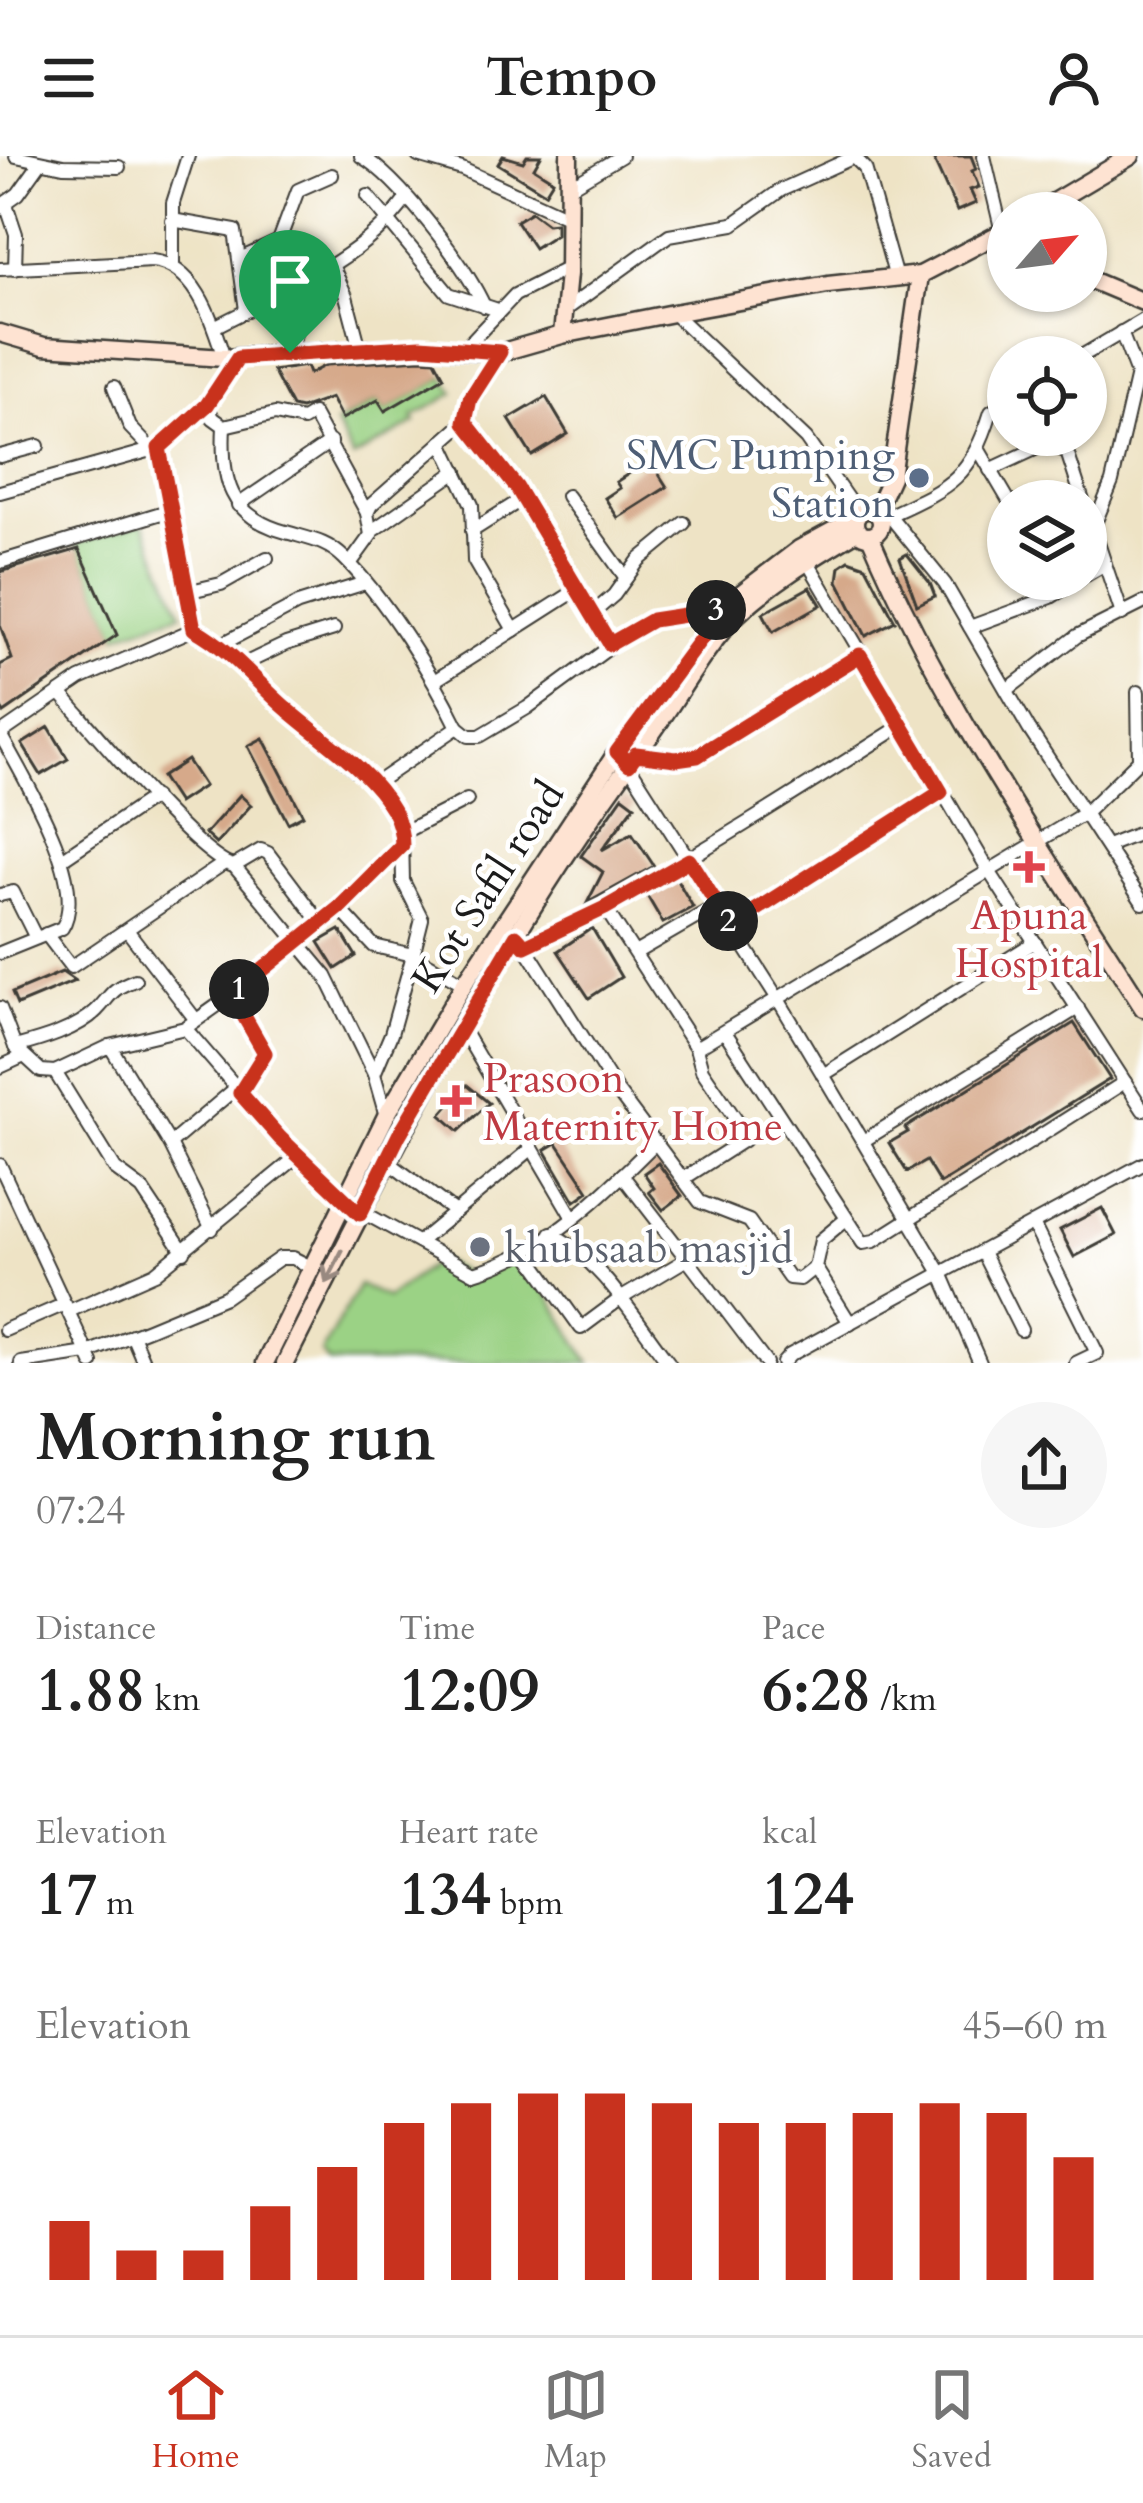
<!DOCTYPE html>
<meta charset="utf-8">
<style>
:root{--surface:#fff;--page:#f6f6f6;--text:#222;--muted:#767676;--line:#e0e0e0;--accent:#c8321e}
body{margin:0;font-family:Cardo,serif;background:var(--page);color:var(--text);height:100vh;display:flex;flex-direction:column;font-size:45px;white-space:nowrap}
*{box-sizing:border-box;margin:0}
p{font-size:39px;color:var(--muted)}
.icon{flex:none;width:66px;height:66px;fill:none;stroke:currentColor;stroke-width:2;stroke-linecap:round;stroke-linejoin:round}
.map{position:relative;height:1207px;overflow:hidden}
.sheet{display:flex;flex-direction:column;background:var(--surface);flex:1}
.sheet>*{flex:none}
.needle{width:78px;rotate:62deg}
.tools{position:absolute;left:987px;top:36px;display:grid;gap:24px}
.tools a{display:grid;place-items:center;width:120px;height:120px;border-radius:50%;background:var(--surface);box-shadow:0 3px 9px #0004;font-size:60px}
.pin{position:absolute;display:grid;place-items:center;width:102px;height:102px;color:#fff;margin:-123px -51px;border-radius:50% 50% 50% 0;rotate:-45deg;box-shadow:0 0 12px #0007}
.pin .icon{rotate:45deg}
.km{position:absolute;width:60px;height:60px;margin:-30px;border-radius:50%;background:#222;color:#fff;font-size:33px;line-height:60px;text-align:center}
.round{display:grid;place-items:center;flex:none;width:126px;height:126px;border-radius:63px;background:var(--page)}
.summary{display:flex;align-items:center;justify-content:space-between;height:204px;padding:0 36px}
h1{font-size:66px;font-weight:700;line-height:90px}
.figures{display:grid;grid-template-columns:repeat(3,1fr);gap:18px;height:204px;padding:12px 36px}
.figures div{display:grid;align-content:center}
.figures b{font-size:60px;font-weight:700}
.figures small{font-size:33px;font-weight:400}
.figures p{font-size:33px}
.chart{height:336px;padding:24px 36px}
.chart p{display:flex;justify-content:space-between}
.chart svg{width:100%;height:216px;margin-top:12px;stroke:var(--accent);stroke-width:6}
header{display:flex;justify-content:space-between;align-items:center;height:156px;padding:0 36px;background:var(--surface);font-size:54px;font-weight:700}
.menu{display:flex;justify-content:space-around;align-items:center;height:168px;border-top:3px solid var(--line);background:var(--surface);font-size:33px;color:var(--muted)}
.menu a{display:grid;justify-items:center;gap:6px}
.menu .current{color:var(--accent)}
.map>svg:first-child{display:block}
</style>
<header><svg class="icon" aria-label="menu" viewBox="0 0 24 24"><path d="M4 6h16M4 12h16M4 18h16"/></svg>Tempo<svg class="icon" aria-label="person" viewBox="0 0 24 24"><circle cx="12" cy="8" r="4"/><path d="M4 21q1-7 8-7t8 7"/></svg></header>
<div class="map">
<svg width="1143" height="1207" viewBox="0 0 1143 1207">
<rect width="100%" height="100%" fill="#fff"/>
<filter id="ink" filterUnits="userSpaceOnUse"><feTurbulence type="fractalNoise" baseFrequency=".00833" numOctaves="2"/><feDisplacementMap in="SourceGraphic" scale="24" xChannelSelector="R" yChannelSelector="G"/><feConvolveMatrix kernelMatrix="1 2 1 2 8 2 1 2 1" color-interpolation-filters="sRGB"/></filter>
<filter id="wash" filterUnits="userSpaceOnUse"><feTurbulence type="fractalNoise" baseFrequency=".004" numOctaves="4" result="noise"/><feDisplacementMap in="SourceGraphic" scale="48" xChannelSelector="R" yChannelSelector="G"/><feGaussianBlur stdDeviation="2.7" result="paint"/><feColorMatrix in="noise" values="0 0 0 0 0 0 0 0 0 0 0 0 0 0 0 0 0 1.4 0 .05"/><feComposite in="paint" operator="in"/></filter>
<g filter="url(#wash)">
<rect width="100%" height="100%" fill="#eee3c5"/>
<g fill="#9bd285" stroke="#5c7750" stroke-width="3">
<path d="M444,221l10,16 -41,24 3,5 -63,36 -17,-34 42,-23 7,10z"/>
<path d="M143,366l39,91 -65,22 -41,-92z"/>
<path d="M523,1098l67,109h-261l-8,-10 38,-68 28,13 52,-39 35,19z"/>
</g>
<g id="blocks">
<g fill="#d6a98a">
<path d="M503,0l20,6 4,-6h14l-7,12 19,12 -8,13 -47,-29z"/>
<path d="M932,0h39l5,13 -4,2 7,16 -9,3 6,13 -19,8z"/>
<path d="M531,56l16,12 9,-1v11l-22,14 -18,-27z"/>
<path d="M421,203l14,1 9,17 -59,34 -7,-11 -36,19 -11,-21 -30,11 -9,-2 -19,-36 33,-5 3,8 17,-9z"/>
<path d="M546,241l22,37 -36,22 -23,-37z"/>
<path d="M650,304l17,27 -49,31 -13,-20 15,-10 -4,-6z"/>
<path d="M79,393l38,86 -113,78 -4,-7v-41l12,-6 -12,-34v-53z"/>
<path d="M907,398l23,29 5,13 -18,9 -17,-47z"/>
<path d="M849,404l17,6 29,55 -29,15 -28,-55 2,-15z"/>
<path d="M810,431l11,18 -48,27 -10,-19z"/>
<path d="M49,571l19,32 -27,16 -19,-31z"/>
<path d="M263,582l40,77 -15,8 -40,-77z"/>
<path d="M187,604l17,26 -26,17 -17,-26z"/>
<path d="M240,639l11,10 -35,39 -11,-10z"/>
<path d="M623,640l12,9 -33,45 30,-17 22,33 -67,37 16,-31 -22,-16z"/>
<path d="M676,722l17,29 -30,16 -17,-29z"/>
<path d="M592,772l29,49 -32,21 -31,-47z"/>
<path d="M340,774l16,26 -20,13 -17,-27z"/>
<path d="M62,816l13,9 -58,24 -5,-12z"/>
<path d="M1074,867l36,56 -170,105 -14,-23 -19,11 -18,-29 19,-11 -3,-4z"/>
<path d="M467,929l22,18 -30,28 -18,-16z"/>
<path d="M557,987l32,48 -14,10 -30,-51z"/>
<path d="M658,1007l24,33 -19,14 -14,-18 5,-4 -10,-15z"/>
<path d="M1102,1052l14,27 -42,22 -14,-27z"/>
</g>
</g>
</g>
<g filter="url(#ink)">
<use href="#blocks" fill-opacity="0" stroke="#3c3a35" stroke-width="3"/>
<g fill="none" stroke-linecap="round" stroke-linejoin="round">
<g stroke="#3c3a35" stroke-width="16">
<g id="street">
<path d="M16,0l47,10 56,1"/>
<path d="M361,0c38,22 105,110 123,150"/>
<path d="M418,0l44,13 105,48"/>
<path d="M984,0l18,76"/>
<path d="M569,31l52,-31"/>
<path d="M368,40l81,98 49,16"/>
<path d="M6,48l10,30 -1,35"/>
<path d="M1,50l17,-12 23,-32"/>
<path d="M172,64l63,11 11,79"/>
<path d="M240,103l39,-18 19,-51 34,-15"/>
<path d="M173,109v-62l15,-47"/>
<path d="M332,109l14,31 14,53"/>
<path d="M0,113l152,-8c45,5 60,60 72,97"/>
<path d="M564,155l105,-76 64,-11 48,-34 73,-33 11,11 31,110"/>
<path d="M673,157l133,126 52,75"/>
<path d="M214,171c65,-34 148,-66 192,-128"/>
<path d="M464,193l51,-54 53,-27"/>
<path d="M499,197l-29,46 -5,23 52,66 93,156"/>
<path d="M290,198l10,-41 35,-41"/>
<path d="M1080,201l63,-37"/>
<path d="M238,202l-31,47 6,13 11,8c-3,53 5,91 62,106 23,7 41,9 58,26 42,41 88,116 114,169l-85,58 19,23 10,25 1,48 19,38 -9,36 51,29"/>
<path d="M114,231l16,40 22,23"/>
<path d="M224,270l51,-12 28,6 10,-6 54,99"/>
<path d="M442,286l30,63 2,56 40,69"/>
<path d="M979,294l30,51"/>
<path d="M0,300l38,-10"/>
<path d="M990,314l58,-27 19,9 16,49"/>
<path d="M0,336l159,-44"/>
<path d="M567,340l59,82"/>
<path d="M238,349l92,-63"/>
<path d="M1086,353l7,19"/>
<path d="M889,359l56,69 84,145 114,174"/>
<path d="M881,363c63,-30 88,-35 110,-107l17,-11"/>
<path d="M1093,372l19,-46 25,-108 -16,-42"/>
<path d="M1089,373l4,-1 12,36"/>
<path d="M372,375l85,-60"/>
<path d="M472,375l52,-33"/>
<path d="M807,405l182,310 154,239"/>
<path d="M0,406l171,-52"/>
<path d="M350,408l21,-29 -4,-22 4,-8 94,-83"/>
<path d="M1086,419l19,-11 17,50"/>
<path d="M186,436l35,-8 46,-26"/>
<path d="M593,457l21,-18 25,-35 45,-37"/>
<path d="M970,471l81,-30 29,-18"/>
<path d="M194,473l28,15 56,58 95,83"/>
<path d="M222,488l76,-40 67,-21"/>
<path d="M242,509l44,-21 48,-15"/>
<path d="M434,525l146,-93"/>
<path d="M1007,534l70,-54 66,-33"/>
<path d="M60,537c29,32 141,168 174,173l92,110 48,98 12,42"/>
<path d="M458,571l11,9h11l47,-28 117,-86 79,-13"/>
<path d="M0,578l80,-55 114,-50 -35,-181 48,-43"/>
<path d="M0,578c22,41 90,150 62,194l-62,25"/>
<path d="M636,598l40,5 21,-3 163,-102"/>
<path d="M626,605l152,238 163,274 39,90"/>
<path d="M402,677l65,-33"/>
<path d="M1107,690l36,-14"/>
<path d="M62,703l92,-62"/>
<path d="M234,710l27,-16 7,3 52,69"/>
<path d="M0,739l13,-3 23,46"/>
<path d="M339,752l35,38 39,9 -22,79 -17,40"/>
<path d="M605,752l91,140 6,22 43,63 -1,7 -61,39"/>
<path d="M731,770l210,-134"/>
<path d="M127,774l69,90"/>
<path d="M513,777l12,13c132,-63 253,-142 376,-220"/>
<path d="M46,778l25,33 152,-103"/>
<path d="M525,790l92,145 83,111 49,19 40,57 11,1 15,-12"/>
<path d="M635,797l83,-48"/>
<path d="M232,839l33,58 -25,40"/>
<path d="M0,852l15,39 26,24 14,1 55,-26 75,-18 95,110 66,65 128,70c71,-20 131,-80 182,-131"/>
<path d="M461,871l112,191"/>
<path d="M185,872c77,-52 155,-114 217,-182"/>
<path d="M725,876l138,211 11,-2 251,-159"/>
<path d="M110,890l60,98 42,85"/>
<path d="M15,891c26,-7 62,-17 82,-37 16,-17 14,-21 38,-30"/>
<path d="M696,892l389,-235 54,-53 -1,-68"/>
<path d="M0,911l24,-11"/>
<path d="M55,916l60,97 27,20 42,63"/>
<path d="M823,919l212,-133"/>
<path d="M863,985l215,-133"/>
<path d="M170,988l66,-56"/>
<path d="M371,993l84,63"/>
<path d="M0,1009l92,198"/>
<path d="M845,1064l-24,20 -6,27 35,56"/>
<path d="M1033,1068l64,129 -21,10"/>
<path d="M551,1077c51,29 82,83 118,130"/>
<path d="M419,1086l111,-92"/>
<path d="M525,1094l56,78 39,-29 67,-40 -65,-84"/>
<path d="M982,1096l39,78"/>
<path d="M687,1103l79,104"/>
<path d="M69,1155l86,-38 143,-117"/>
<path d="M5,1174l60,-26"/>
<path d="M132,1179l12,28"/>
<path d="M21,1207l66,-10 61,-24 77,-32 55,-39h13l20,10"/>
<path d="M783,1207l7,-8 353,-191"/>
</g>
</g>
<g stroke="#3c3a35" stroke-width="21">
<g id="secondary">
<path d="M1035,57l96,-57"/>
<path d="M1086,122l57,24"/>
<path d="M0,177l44,13 180,12 197,-12 78,7 63,-18 111,-22 155,-28 92,-10 88,-46"/>
<path d="M562,179l6,-61 1,-118"/>
<circle cx="868" cy="367" r="13"/>
<path d="M875,356l16,-35 29,-202"/>
<path d="M870,380c71,167 176,319 273,472"/>
<path d="M265,1207l121,-247 78,-132 153,-232 114,-151 68,-52 57,-31"/>
<path d="M285,1207c108,-214 217,-430 362,-623 26,-35 61,-98 91,-126 35,-33 78,-58 119,-83"/>
</g>
</g>
<use href="#street" stroke="#fff" stroke-width="12"/>
<use href="#secondary" stroke="#fee3d2" stroke-width="16"/>
</g>
<defs><path id="oneway-shaft" d="M-6 0H5M1.5-3L5.5 0L1.5 3" fill="none" stroke-width="1.6" stroke-linecap="round" stroke-linejoin="round" transform="scale(3)"/></defs>
<use stroke="#988980" href="#oneway-shaft" transform="translate(334 1111) rotate(117)"/>
</g>
<g fill="none" stroke-linecap="round" stroke-linejoin="round" filter="url(#ink)">
<g stroke="#fff" stroke-width="24">
<path id="route" d="M421,190l79,6 -30,47 -5,23 52,66 93,156 42,-24 71,-11 -106,143 12,12 7,-10 40,5 21,-3 163,-101 81,137 -210,134 -42,-66 -84,48 -80,38 -9,-10 -117,199 -39,79 -80,-76 -40,-45 25,-40 -33,-58 107,-87 63,-63c0,-12 -3,-24 -9,-35 -25,-44 -79,-75 -115,-109 -28,-26 -50,-53 -84,-72l-35,-181 48,-43 31,-47z"/>
</g>
<use href="#route" stroke="#c8321e" stroke-width="15"/>
</g>
<circle fill="#5c6f8a" stroke="#fff" stroke-width="4.5" cx="919" cy="322" r="12"/>
<g fill="#e0444e" stroke="#fff" stroke-width="4.5">
<path d="M1023 693h12v12h12v12h-12v12h-12v-12h-12v-12h12z"/>
<path d="M450 927h12v12h12v12h-12v12h-12v-12h-12v-12h12z"/>
</g>
<circle fill="#6b7280" stroke="#fff" stroke-width="4.5" cx="480" cy="1091" r="12"/>
<g text-anchor="middle" stroke-width="9" stroke-linejoin="round" paint-order="stroke">
<g font-size="42" fill="#4e5e75" stroke="#fff" text-anchor="end">
<text x="895" y="313">SMC Pumping<tspan x="895" dy="48">Station</tspan></text>
</g>
<g font-size="42" fill="#1c1c1c" stroke="#fff">
<text transform="translate(487 730) rotate(-57)" y="15">Kot Safil road</text>
</g>
<g font-size="42" fill="#be3a42" stroke="#fff">
<text x="1029" y="773">Apuna<tspan x="1029" dy="48">Hospital</tspan></text>
<text x="483" y="936" text-anchor="start">Prasoon<tspan x="483" dy="48">Maternity Home</tspan></text>
</g>
<g font-size="42" fill="#5b616d" stroke="#fff" text-anchor="start">
<text x="504" y="1106">khubsaab masjid</text>
</g>
</g>
</svg>
<div class="tools">
<a><svg class="needle" viewBox="-14 -14 28 28"><path d="M0-13l5 13h-10z" fill="#e53935"/><path d="M0 13l5-13h-10z" fill="#767676"/></svg></a>
<a><svg class="icon" aria-label="locate" viewBox="0 0 24 24"><circle cx="12" cy="12" r="6"/><path d="M12 2v4M12 18v4M2 12h4M18 12h4"/></svg></a>
<a><svg class="icon" aria-label="layers" viewBox="0 0 24 24"><path d="M12 4l9 5-9 5-9-5zM3 14l9 5 9-5"/></svg></a>
</div>
<div class="pin" style="left:290px;top:197px;background:#1e9e55"><svg class="icon" aria-label="arrive" viewBox="0 0 24 24"><path d="M6 21V4h12l-3 4 3 4H6"/></svg></div>
<b class="km" style="left:239px;top:833px">1</b>
<b class="km" style="left:728px;top:765px">2</b>
<b class="km" style="left:716px;top:454px">3</b>
</div>
<section class="sheet">
<div class="summary"><div><h1>Morning run</h1><p>07:24</p></div><a class="round"><svg class="icon" aria-label="share" viewBox="0 0 24 24"><path d="M12 15V3M7 8l5-5 5 5M5 13v7h14v-7"/></svg></a></div>
<div class="figures">
<div><p>Distance</p><b>1.88<small> km</small></b></div>
<div><p>Time</p><b>12:09</b></div>
<div><p>Pace</p><b>6:28<small> /km</small></b></div>
</div>
<div class="figures">
<div><p>Elevation</p><b>17<small> m</small></b></div>
<div><p>Heart rate</p><b>134<small> bpm</small></b></div>
<div><p>kcal</p><b>124</b></div>
</div>
<div class="chart"><p><span>Elevation</span>45–60 m</p>
<svg viewBox="0 0 160 44" preserveAspectRatio="none"><path d="M5 44V32M15 44V38M25 44V38M35 44V29M45 44V21M55 44V12M65 44V8M75 44V6M85 44V6M95 44V8M105 44V12M115 44V12M125 44V10M135 44V8M145 44V10M155 44V19"/></svg>
</div>
</section>
<nav class="menu">
<a class="current"><svg class="icon" aria-label="home" viewBox="0 0 24 24"><path d="M3 11l9-7 9 7M6 9v11h12V9"/></svg>Home</a>
<a><svg class="icon" aria-label="map" viewBox="0 0 24 24"><path d="M3 6l6-2 6 2 6-2v14l-6 2-6-2-6 2zM9 4v14M15 6v14"/></svg>Map</a>
<a><svg class="icon" aria-label="saved" viewBox="0 0 24 24"><path d="M7 4h10v16l-5-4-5 4z"/></svg>Saved</a>
</nav>
